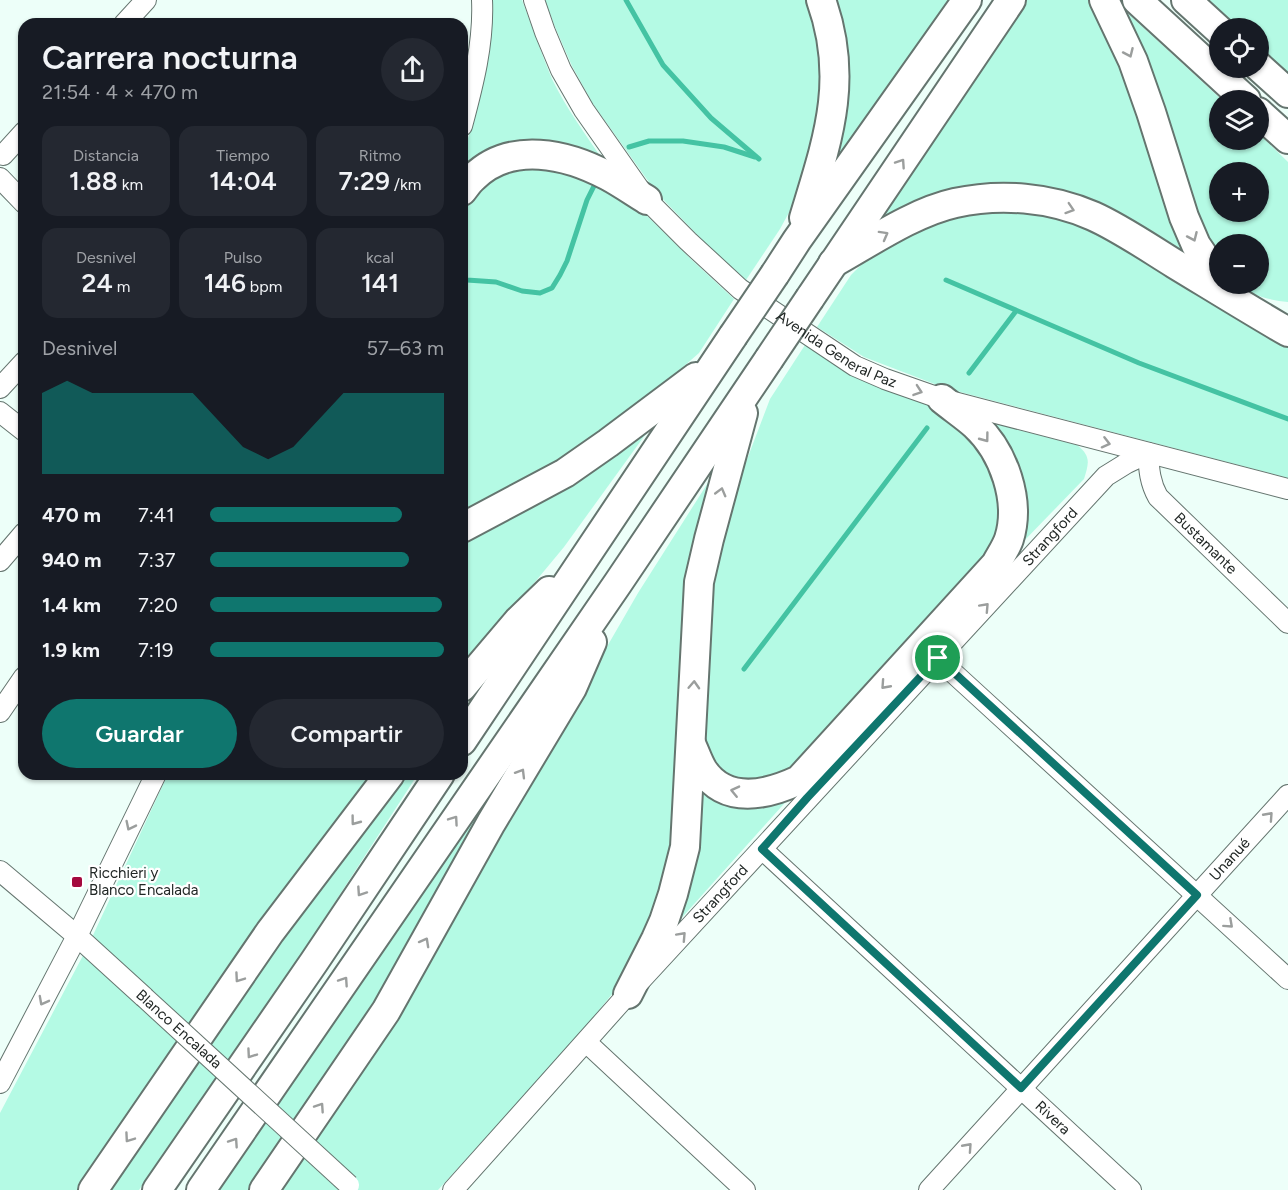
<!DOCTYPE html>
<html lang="es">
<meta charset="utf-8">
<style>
:root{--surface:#171b24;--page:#242831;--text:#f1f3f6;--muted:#9ea1a6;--accent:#0f766e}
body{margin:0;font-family:Figtree,sans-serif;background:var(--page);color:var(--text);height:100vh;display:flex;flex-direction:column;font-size:22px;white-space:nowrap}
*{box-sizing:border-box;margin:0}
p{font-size:20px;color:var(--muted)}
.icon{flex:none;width:33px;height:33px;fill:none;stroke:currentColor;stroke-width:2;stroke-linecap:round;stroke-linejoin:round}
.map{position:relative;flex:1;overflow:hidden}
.drawer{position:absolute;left:18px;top:18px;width:450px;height:762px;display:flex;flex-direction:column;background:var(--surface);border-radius:18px;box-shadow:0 2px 4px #0004}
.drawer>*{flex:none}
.tools{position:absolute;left:1209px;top:18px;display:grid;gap:12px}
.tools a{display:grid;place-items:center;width:60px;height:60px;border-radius:50%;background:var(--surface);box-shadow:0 2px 4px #0004;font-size:30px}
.pin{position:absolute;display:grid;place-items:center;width:51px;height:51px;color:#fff;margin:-26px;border:3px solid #fff;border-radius:50%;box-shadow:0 2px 6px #0007}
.round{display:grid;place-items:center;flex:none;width:63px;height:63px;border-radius:32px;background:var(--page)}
.headline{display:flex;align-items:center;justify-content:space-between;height:102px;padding:0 24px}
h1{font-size:33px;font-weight:600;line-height:45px}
.metrics{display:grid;grid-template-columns:repeat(3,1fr);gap:9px;height:102px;padding:6px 24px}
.metrics div{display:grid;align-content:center;border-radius:15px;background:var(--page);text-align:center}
.metrics b{font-size:26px;font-weight:600}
.metrics small{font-size:16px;font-weight:400}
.metrics p{font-size:16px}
.chart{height:168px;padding:12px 24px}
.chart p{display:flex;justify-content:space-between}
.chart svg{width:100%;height:108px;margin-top:6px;fill:var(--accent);opacity:.7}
.action{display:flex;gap:12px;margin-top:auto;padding:12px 24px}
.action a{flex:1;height:69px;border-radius:36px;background:var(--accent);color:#fff;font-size:24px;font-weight:600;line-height:69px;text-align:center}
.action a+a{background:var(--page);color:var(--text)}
ul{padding:0 24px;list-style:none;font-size:20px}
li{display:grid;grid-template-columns:96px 72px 1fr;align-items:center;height:45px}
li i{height:15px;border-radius:8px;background:var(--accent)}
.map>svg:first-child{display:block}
</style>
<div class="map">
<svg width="1288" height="1190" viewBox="0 0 1288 1190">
<rect width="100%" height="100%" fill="#edfff9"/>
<g fill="#b4fae4" fill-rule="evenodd">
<path d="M491,0h31c10,26 19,53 30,79 14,29 34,56 52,83l-142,8c0,-18 8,-36 13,-54 10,-38 19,-77 16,-116z"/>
<path d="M545,0h265l11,36 4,71 -26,87 -19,35 -34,51 -38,-34 -52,-54 -63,-88 -21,-38 -17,-39z"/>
<path d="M830,0h120l-131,191z"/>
<path d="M1027,0h64l12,19 97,250 -122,-70 -205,28z"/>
<path d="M1203,0h85v78l-29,-27 -1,-23h-24z"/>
<path d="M1121,7l101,93h-2v40h38l1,-6 29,28v140c-19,-2 -36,-6 -50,-18h20v-40h-38l-1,19 -22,-40zM1220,172h38v40h-38z"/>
<path d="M559,165l80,43 54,53 41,38 -35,54 -98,86 -139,78v-306l5,-11 32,-29z"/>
<path d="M986,207l91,12 211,124v135l-343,-90 -81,-31 -47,-30 34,-52 19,-19 36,-23z"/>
<path d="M805,345l47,30 85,33 31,24 32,51v53l-12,22 -204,218 -49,6 -24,-19 -8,-19 6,-162 10,-49 51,-134z"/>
<path d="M666,406l-102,141 -102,123v-132z"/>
<path d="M988,422l89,23c14,11 12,18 7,34l-63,65z"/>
<path d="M730,448l-53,397 -12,48 -48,95 -43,53 -136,149h-161l224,-360 137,-237z"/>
<path d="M168,774h209l-296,416h-81v-77l88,-167z"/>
<path d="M407,774h9v3l-114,176 -163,237h-33l174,-252z"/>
<path d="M697,780l94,16 -122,136z"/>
<path d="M477,812l3,2 -102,190 -128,186h-32z"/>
</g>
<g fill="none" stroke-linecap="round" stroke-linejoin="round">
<g stroke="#44c3a3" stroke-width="5">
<path d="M626,0l37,65 48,53 48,41"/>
<path d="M629,147l20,-6h34l41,6 31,10"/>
<path d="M462,278l5,2 29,2 26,9 18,2 12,-5 8,-13 7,-14 20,-61 8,-16"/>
<path d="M946,280l193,83 149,56"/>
<path d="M969,373l47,-62"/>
<path d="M744,669l183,-241"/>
</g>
<g stroke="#65756f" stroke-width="22">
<g id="minor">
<path id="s1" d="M534,0l11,32 16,38 23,40 63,90 41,41 52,48 115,77 30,13 57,20 346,90"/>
<path d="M124,24l22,-24"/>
<path d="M462,126c11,-41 22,-83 20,-126"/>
<path d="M3,155l21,-23"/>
<path d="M0,178l24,25"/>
<path d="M0,388l24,-26"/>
<path d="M0,412l24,19"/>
<path id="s2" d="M1148,453c1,17 2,30 10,44l130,126"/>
<path d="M0,561l24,-28"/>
<path d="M937,658l351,321"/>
<path d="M0,712l24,-35"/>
<path id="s3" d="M762,849l369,341"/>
<path d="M0,871l77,65 67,61"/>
<path d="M586,1042l159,148"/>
<path d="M0,1083l77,-147 79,-162"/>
<path id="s4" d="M453,1190l175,-196 478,-518 21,-13 21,-10"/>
<path id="s5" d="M929,1190l359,-395"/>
</g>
</g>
<g stroke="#65756f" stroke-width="32">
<g id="highway">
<path d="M1104,0l29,61 18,51 33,105 12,28 24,35"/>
<path d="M1137,0l109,100"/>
<path d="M1186,0l34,31"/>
<path d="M1258,66l30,27"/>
<path d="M1258,112l30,27"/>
<path d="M462,191c4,-5 7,-10 12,-14 37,-36 93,-23 134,-1 13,7 26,16 39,24"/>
<path d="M804,218c23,-76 46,-138 17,-218"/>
<path d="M833,263c36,-20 81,-51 122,-60 45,-10 95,-6 138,13 27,12 56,32 82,48 38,23 75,46 113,68"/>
<path d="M775,274l22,-34 170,-240"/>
<path d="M810,298l201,-298"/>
<path d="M462,528l103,-55 43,-30 88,-66"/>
<path d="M462,687l56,-66 31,-30"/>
<path d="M462,741l271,-405"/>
<path d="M691,744c4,8 7,18 12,26 23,35 64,25 96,10l197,-216c4,-8 10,-16 13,-25 12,-38 -5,-87 -34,-114 -10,-9 -22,-17 -33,-26"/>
<path d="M628,994l28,-55 8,-18 9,-27 12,-47 14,-265 10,-43 34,-126"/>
<path d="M93,1190l177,-258 120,-158"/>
<path d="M157,1190l157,-228 126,-188"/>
<path d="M201,1190l417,-607 151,-224"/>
<path d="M264,1190l122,-179 105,-188 81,-135 20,-46"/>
</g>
</g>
<use href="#minor" stroke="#fff" stroke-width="20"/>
<use href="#highway" stroke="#fff" stroke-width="28"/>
<g stroke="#65756f" stroke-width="22" stroke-linecap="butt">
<path id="minor-bridge" d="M144,997l205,188"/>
</g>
<g stroke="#65756f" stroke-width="32" stroke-linecap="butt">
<g id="highway-bridge">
<path d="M733,336l42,-62"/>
<path d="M769,359l41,-61"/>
</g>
</g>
<use href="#minor-bridge" stroke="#fff" stroke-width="20"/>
<use href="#highway-bridge" stroke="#fff" stroke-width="28"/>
</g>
<defs><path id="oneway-chevron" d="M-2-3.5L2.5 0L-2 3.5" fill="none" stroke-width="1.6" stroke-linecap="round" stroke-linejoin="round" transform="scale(1.5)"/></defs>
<g stroke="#9b9e9d">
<use href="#oneway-chevron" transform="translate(1129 53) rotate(66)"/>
<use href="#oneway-chevron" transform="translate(901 163) rotate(-56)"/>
<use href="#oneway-chevron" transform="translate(1070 209) rotate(18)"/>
<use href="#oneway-chevron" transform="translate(884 235) rotate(-29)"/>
<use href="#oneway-chevron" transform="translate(1193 237) rotate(66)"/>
<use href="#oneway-chevron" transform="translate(918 391) rotate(19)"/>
<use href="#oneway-chevron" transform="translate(985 438) rotate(53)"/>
<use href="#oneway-chevron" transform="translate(1106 443) rotate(14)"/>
<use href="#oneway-chevron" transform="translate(721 492) rotate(-75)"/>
<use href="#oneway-chevron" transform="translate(985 607) rotate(-47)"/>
<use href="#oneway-chevron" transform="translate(694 685) rotate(-87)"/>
<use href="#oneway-chevron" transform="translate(885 685) rotate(132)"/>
<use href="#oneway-chevron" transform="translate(521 773) rotate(-59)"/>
<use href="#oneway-chevron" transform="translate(735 791) rotate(-167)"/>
<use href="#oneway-chevron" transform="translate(1269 816) rotate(-48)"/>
<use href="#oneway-chevron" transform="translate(454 820) rotate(-55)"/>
<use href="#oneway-chevron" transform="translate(355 821) rotate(127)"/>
<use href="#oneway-chevron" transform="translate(130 826) rotate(116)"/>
<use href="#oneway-chevron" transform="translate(361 892) rotate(124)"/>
<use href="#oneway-chevron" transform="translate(1229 924) rotate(42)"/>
<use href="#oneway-chevron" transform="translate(682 936) rotate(-47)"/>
<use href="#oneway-chevron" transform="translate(425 942) rotate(-61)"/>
<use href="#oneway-chevron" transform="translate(239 978) rotate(125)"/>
<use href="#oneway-chevron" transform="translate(344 981) rotate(-56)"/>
<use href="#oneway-chevron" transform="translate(43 1001) rotate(118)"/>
<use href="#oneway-chevron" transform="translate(251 1054) rotate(125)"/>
<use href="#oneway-chevron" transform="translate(320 1107) rotate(-56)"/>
<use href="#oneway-chevron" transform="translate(129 1138) rotate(125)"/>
<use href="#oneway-chevron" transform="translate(234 1142) rotate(-56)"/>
<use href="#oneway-chevron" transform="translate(968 1147) rotate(-48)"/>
</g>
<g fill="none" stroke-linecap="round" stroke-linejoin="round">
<g stroke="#fff" stroke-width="12">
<path id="route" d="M938,658l259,237 -176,193 -259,-239 45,-51z"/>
</g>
<use href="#route" stroke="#0f766e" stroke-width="8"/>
</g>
<rect fill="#a4093e" stroke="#fff" stroke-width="2" x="71" y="876" width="12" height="12" rx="3"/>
<g text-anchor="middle" stroke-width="4.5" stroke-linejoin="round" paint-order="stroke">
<g font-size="15" fill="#212725" stroke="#fff">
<text dy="5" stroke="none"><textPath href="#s1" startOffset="474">Avenida General Paz</textPath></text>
<text dy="5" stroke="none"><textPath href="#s4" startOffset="885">Strangford</textPath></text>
<text dy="5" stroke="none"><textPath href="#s2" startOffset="112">Bustamante</textPath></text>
<text dy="5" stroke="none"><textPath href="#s5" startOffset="447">Unanué</textPath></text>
<text dy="5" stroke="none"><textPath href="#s4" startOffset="399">Strangford</textPath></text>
<text transform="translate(179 1029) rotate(42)" y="5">Blanco Encalada</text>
<text dy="5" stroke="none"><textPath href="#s3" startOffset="396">Rivera</textPath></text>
</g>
<g font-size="15" fill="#212725" stroke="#fff" text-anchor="start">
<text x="89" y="878">Ricchieri y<tspan x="89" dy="17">Blanco Encalada</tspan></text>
</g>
</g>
</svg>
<div class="tools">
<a><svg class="icon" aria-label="locate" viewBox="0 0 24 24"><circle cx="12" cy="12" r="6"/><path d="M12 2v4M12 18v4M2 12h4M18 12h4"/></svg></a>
<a><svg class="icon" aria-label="layers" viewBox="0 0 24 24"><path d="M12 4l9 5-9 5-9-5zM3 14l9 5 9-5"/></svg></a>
<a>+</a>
<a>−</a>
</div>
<div class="pin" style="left:938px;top:658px;background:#1e9e55"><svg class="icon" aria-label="arrive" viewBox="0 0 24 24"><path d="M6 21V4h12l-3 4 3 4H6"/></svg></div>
<section class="drawer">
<div class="headline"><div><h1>Carrera nocturna</h1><p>21:54 · 4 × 470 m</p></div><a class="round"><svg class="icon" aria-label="share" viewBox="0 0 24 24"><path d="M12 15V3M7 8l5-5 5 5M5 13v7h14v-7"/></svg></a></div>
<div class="metrics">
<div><p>Distancia</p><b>1.88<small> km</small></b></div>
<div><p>Tiempo</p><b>14:04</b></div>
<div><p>Ritmo</p><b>7:29<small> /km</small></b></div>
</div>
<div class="metrics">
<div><p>Desnivel</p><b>24<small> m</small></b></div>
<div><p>Pulso</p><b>146<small> bpm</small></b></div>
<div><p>kcal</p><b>141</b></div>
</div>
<div class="chart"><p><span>Desnivel</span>57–63 m</p>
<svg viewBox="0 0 160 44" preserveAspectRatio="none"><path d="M0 44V11L10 6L20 11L30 11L40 11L50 11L60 11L70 22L80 33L90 38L100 33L110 22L120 11L130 11L140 11L150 11L160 11V44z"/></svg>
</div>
<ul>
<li><b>470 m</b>7:41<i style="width:82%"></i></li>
<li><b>940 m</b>7:37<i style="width:85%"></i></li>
<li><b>1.4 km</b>7:20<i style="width:99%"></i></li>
<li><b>1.9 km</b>7:19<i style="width:100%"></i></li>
</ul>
<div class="action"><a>Guardar</a><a>Compartir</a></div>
</section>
</div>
